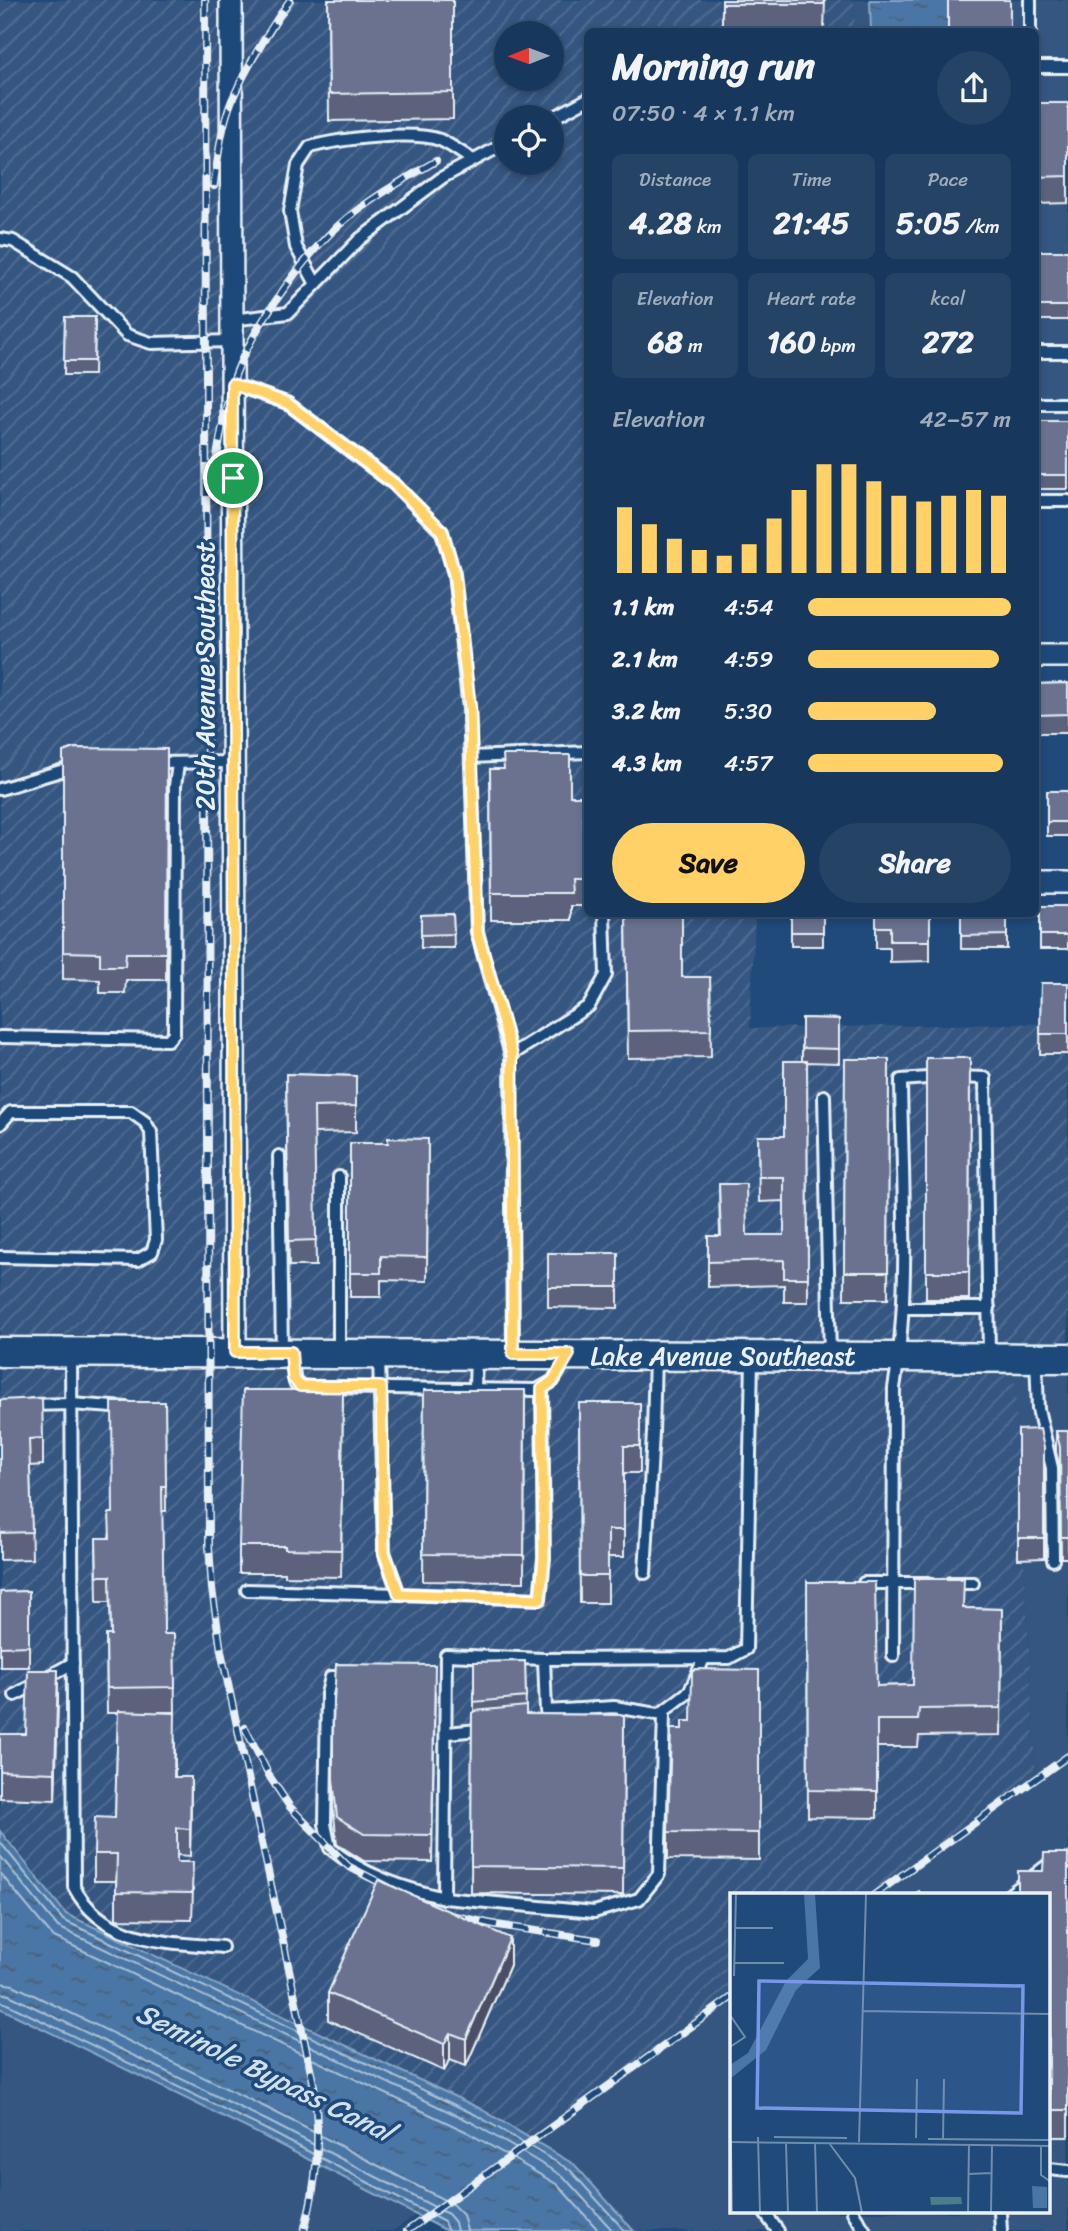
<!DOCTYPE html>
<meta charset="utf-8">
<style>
:root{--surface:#17385c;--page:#244365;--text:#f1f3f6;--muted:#9eacbb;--line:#365272;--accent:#ffd166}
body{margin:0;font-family:Sriracha,sans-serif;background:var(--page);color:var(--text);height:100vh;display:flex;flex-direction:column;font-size:26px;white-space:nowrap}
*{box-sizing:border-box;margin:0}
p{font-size:23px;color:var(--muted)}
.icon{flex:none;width:38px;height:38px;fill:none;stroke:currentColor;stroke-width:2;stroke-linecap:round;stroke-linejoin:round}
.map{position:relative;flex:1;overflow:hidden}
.sheet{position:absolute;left:584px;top:28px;width:455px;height:889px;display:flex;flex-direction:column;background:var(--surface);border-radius:10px;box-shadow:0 4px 10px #0003,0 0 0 2px var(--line)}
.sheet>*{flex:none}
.needle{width:46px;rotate:269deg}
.buttons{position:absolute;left:494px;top:21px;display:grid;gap:14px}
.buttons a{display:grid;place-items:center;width:70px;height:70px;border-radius:50%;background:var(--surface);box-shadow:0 4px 10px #0003,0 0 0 2px var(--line);font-size:35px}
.pin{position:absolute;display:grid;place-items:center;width:60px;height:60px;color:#fff;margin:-30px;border:4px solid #fff;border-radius:50%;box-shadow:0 2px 7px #0007}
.round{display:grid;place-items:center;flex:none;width:74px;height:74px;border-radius:37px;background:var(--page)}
.overview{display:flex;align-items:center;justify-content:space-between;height:119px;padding:0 28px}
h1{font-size:38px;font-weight:700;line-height:52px}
.figures{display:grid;grid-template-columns:repeat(3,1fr);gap:10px;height:119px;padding:7px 28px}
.figures div{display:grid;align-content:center;border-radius:10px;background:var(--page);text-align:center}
.figures b{font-size:30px;font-weight:700}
.figures small{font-size:19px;font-weight:400}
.figures p{font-size:19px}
.chart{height:196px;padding:14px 28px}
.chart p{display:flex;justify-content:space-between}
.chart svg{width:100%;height:126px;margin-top:7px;stroke:var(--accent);stroke-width:6}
.primary-button{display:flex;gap:14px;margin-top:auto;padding:14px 28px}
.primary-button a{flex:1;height:80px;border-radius:42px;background:var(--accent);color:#111;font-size:28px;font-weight:700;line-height:80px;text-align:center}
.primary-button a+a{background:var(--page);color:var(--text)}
ul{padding:0 28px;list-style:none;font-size:23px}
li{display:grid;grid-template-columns:112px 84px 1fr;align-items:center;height:52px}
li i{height:18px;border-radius:9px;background:var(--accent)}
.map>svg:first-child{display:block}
</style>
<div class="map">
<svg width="1068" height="2231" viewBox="0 0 1068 2231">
<defs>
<pattern id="industrial-furrows" width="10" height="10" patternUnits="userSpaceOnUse" patternTransform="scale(1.75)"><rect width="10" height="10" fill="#365681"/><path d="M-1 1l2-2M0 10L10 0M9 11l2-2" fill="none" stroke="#536f94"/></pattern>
<pattern id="water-ripples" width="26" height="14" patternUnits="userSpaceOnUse" patternTransform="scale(1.75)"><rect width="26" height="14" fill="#4976a5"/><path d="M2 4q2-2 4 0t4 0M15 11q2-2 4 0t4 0" fill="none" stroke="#485f78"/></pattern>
</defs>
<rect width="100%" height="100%" fill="#1f4a7a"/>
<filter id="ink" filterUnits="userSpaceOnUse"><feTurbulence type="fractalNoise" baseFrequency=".0143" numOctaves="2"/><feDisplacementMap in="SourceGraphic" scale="14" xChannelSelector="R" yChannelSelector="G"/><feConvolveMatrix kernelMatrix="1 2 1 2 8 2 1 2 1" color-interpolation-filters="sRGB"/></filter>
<g filter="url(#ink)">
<g fill="#365681">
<path d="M854,0h16l1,31h-16z"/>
<path d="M951,0h117v494l-32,1v-463l-85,-1z"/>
<path d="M1014,1367l54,1v863h-434l-59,-66 -43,-25 200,-142v214h317v-317h-172l159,-114z"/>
<path d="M0,2008l261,127 155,80 -23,16h-393z"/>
</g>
<g fill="url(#industrial-furrows)" fill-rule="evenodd">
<path d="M0,0h221l4,1343 -225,-1z"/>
<path d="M242,0h612l1,31 -267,1v882h167l-5,114 318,-5v317l-55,6 -768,-3zM506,33h45v46h-45zM506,117h45v46h-45z"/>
<path d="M0,1361l1014,6 22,414 -159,114h-145v103l-200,142 -53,-32 -413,-194 -66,-83z"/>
</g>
<g fill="url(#water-ripples)" stroke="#89a7c6" stroke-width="2">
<path d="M870,0h81v31h-80z"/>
<path d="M0,1831l66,83 413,194 96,57 59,66h-187l-186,-96 -261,-127z"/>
</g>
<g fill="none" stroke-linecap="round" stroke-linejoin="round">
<g stroke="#a8c0d7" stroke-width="2">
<path d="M0,1842l63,78 413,195 94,55 55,61"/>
<path d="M0,1856l58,71 413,195 93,55 49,54"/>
<path d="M0,1873l52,63 415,196 91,53 41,46"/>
<path d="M0,1983l13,2 260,126 179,93 11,11 4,16"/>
<path d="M0,1993l9,2 259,126 180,93 7,8 2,9"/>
<path d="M0,2002l5,1 260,126 179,93 4,9"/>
</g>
<g stroke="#e8f1f8" stroke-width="16">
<g id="lane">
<path d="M1030,0v32"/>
<path d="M1036,67h32"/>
<path d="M551,119l37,-20"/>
<path d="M0,239l13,2 59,36 55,58 24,8 81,-2"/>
<path d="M316,284l-20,-37 -6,-36 8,-46 12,-18c28,-8 103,-17 130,-7 11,5 23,14 33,20"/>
<path d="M232,320l56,-7 72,-74 83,-62 63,-34"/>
<path d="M1036,352h32"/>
<path d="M232,384l55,19 107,81 48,48 12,42 15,135 8,223 34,123 2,299"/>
<path d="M1036,404h32"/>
<path d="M1036,501h32"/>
<path d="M471,757l117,-5"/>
<path d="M156,763l78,-1"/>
<path d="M0,789l74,-22"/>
<path d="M0,1037l168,3 6,-7 1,-247 3,-22"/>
<path d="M511,1055l78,-49 17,-31 -2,-61"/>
<path d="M956,1077l29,1 4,277"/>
<path d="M824,1096l6,260"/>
<path d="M0,1124l11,-12h120l14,10 6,10 5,108 -4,12 -14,8 -138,-3"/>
<path d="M279,1156l3,196"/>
<path d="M339,1177v176"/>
<path d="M903,1308h86"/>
<path d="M291,1353l4,30 5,3 12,1 225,3 16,-9 14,-24"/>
<path d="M71,1355l3,532c29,56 93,55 148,60"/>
<path d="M379,1356l5,196 15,42 141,5 4,-41 -2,-169"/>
<path d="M1036,1358l2,51 14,59 1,92"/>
<path d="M475,1387l1,-32"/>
<path d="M31,1405l40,-1 56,4"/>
<path d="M645,1573l8,-140 2,-77"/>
<path d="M864,1583h64"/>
<path d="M951,1583h22"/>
<path d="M247,1590l152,4"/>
<path d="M893,1656l1,-268c17,-99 8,-208 7,-308l39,-3"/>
<path d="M544,1659l2,52 68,-4 50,8 -5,159 -20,25 -45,13 -150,-14 2,-243 98,4 185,-1 17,-9 6,-290"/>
<path d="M348,1677h-17l-4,17 -2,130 5,24c33,27 73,40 114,50"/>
<path d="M15,1695l58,-32"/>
<path d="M660,1714l30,-23 14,-33"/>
<path d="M448,1733l39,-4"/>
<path d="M1009,1895l40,-31 19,-2"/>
<path d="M1049,2169l19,2"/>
<path d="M764,2212l14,19"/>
<path d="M853,2212l12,19"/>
<path d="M1000,2212l1,19"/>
</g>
</g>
<g stroke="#e8f1f8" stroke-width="26">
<g id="street">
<path d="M231,0l4,1352"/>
<path d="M1036,656h32"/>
<path d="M1036,882h32"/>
</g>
</g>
<g stroke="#e8f1f8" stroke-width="33">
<path id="secondary" d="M0,1352l1068,6"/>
</g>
<use href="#lane" stroke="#1f4a7a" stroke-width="10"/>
<use href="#street" stroke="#1f4a7a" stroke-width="21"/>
<use href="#secondary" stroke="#1f4a7a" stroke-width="28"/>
<g stroke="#e8f1f8" stroke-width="8">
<g id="rail">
<path d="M205,0l4,1546 3,43 9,62 93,435c6,53 4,94 -10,145"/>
<path d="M214,186c4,-29 7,-59 18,-86 16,-36 36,-68 58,-100"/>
<path d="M214,474c5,-30 10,-61 18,-89 14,-48 69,-126 106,-159 29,-26 64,-45 98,-65"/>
<path d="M245,1728l25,49 20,30 58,59 48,25"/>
<path d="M874,1895l194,-139"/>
<path d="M450,1915l47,10 100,15"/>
<path d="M407,2231l325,-234"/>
</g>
</g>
<use href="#rail" stroke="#1f4a7a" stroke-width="5" stroke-dasharray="16" stroke-linecap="butt"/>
</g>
<g fill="#5c627c" stroke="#e8f1f8" stroke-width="2">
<path d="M328,0h125v119l-124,2z"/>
<path d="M722,0h103l-1,31h-102z"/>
<path d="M1036,103h32v100l-32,1z"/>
<rect x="1036" y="251" width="32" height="69"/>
<path d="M65,317h30l-1,58h-30z"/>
<rect x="1036" y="421" width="32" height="68"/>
<path d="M1068,683v50h-32v-49z"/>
<path d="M167,749l-1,231h-40l-1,13h-25v-13l-37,-1v-227z"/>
<path d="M490,769l80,27 14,41h4v69h-17v14h-80z"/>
<rect x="1047" y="791" width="21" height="45"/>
<rect x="1040" y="906" width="28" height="43"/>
<path d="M453,914l1,34h-33v-33z"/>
<path d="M626,914l56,63h28l1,80 -83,1z"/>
<rect x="791" y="914" width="32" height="32"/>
<path d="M876,914h54v47l-40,1v-14h-14z"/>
<rect x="961" y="914" width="46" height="35"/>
<path d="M1041,983h27v71h-28z"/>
<path d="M802,1018l37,1v44l-32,-1 1,240h-24v-17l-76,2v-51h12l-1,-52 28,51h37v-34l-25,1 -1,-66h26l18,-75z"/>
<path d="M926,1058h44l-1,241h-43z"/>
<path d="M845,1059h44l-1,240h-44z"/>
<path d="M286,1074l70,2v56l-42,1 2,133h-27z"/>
<path d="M428,1139l-1,142 -46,-1v17h-31v-154h38z"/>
<path d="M548,1253h70v55l-70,-1z"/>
<path d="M343,1390l-2,187 -56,-1v-3h-46v-27z"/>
<path d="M424,1390h101l-1,192 -101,-1z"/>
<path d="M0,1400l43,38v27l-13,1 2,93 -32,1z"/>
<path d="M165,1402l1,109h-4l2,123h10l1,78h-16l16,28v37l16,27 -1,52 -13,-1v7l16,27 -1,31 -76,-1v-38h-22v-27l21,-36 3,-105h-11l-1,-78h5l-1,-33h-13l-1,-64h13l4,-25z"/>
<path d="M579,1403h61v70h-16v84h-16v46h-28z"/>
<path d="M1018,1430l26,18v110l-26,1z"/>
<path d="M1056,1431h12v127h-7l-1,-90 -4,-16z"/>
<path d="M807,1582l70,104 36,-1 51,-77 38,1 -1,126 -82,1 -1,11h-41v71l-69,-1z"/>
<path d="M29,1591v76h-29v-75z"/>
<path d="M525,1661l1,53 98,1 -1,180 -152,-2 1,-180 2,-1v-50z"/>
<path d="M759,1670v190l-91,-1v-27l14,-103z"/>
<path d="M435,1692l-3,170 -68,-1 -27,-17 -4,-38v-57z"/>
<path d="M58,1697l-3,103 -55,-2v-64h26z"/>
<path d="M1068,1853v284h-19v-242l-6,-24z"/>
<path d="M510,1965l-44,101 -16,-6 -6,11 -116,-51v-27z"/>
</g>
<g fill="#4b5065" stroke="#e8f1f8" stroke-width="2">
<path d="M58,1670v27l-3,103v-27z"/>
<path d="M191,1777v27l-1,52v-27z"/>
<path d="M510,1938v27l-44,101v-27z"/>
<path d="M450,2033v27l-6,11v-27z"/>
</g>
<g fill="#6b7290" stroke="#e8f1f8" stroke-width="2">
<path d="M328,0h125v92l-124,2z"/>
<rect x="722" y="0" width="102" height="4"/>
<rect x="948" y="0" width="62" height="32"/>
<path d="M1036,103h32v73l-32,1z"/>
<rect x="1036" y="251" width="32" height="55"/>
<path d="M65,317h30l-1,44h-30z"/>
<rect x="1036" y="421" width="32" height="54"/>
<path d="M1068,683v31l-32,1v-31z"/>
<path d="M74,748l93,1 -1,204h-40l-1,13h-25v-13l-37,-1v-200z"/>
<path d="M503,755h67v41h13l1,41h4v42h-18l1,14h-80l-1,-124h14z"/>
<rect x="1047" y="791" width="21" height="31"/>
<rect x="1040" y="906" width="28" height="29"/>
<path d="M453,914l1,20 -33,1v-20z"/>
<path d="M626,914h56v63h28l1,53 -83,1z"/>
<rect x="791" y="914" width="32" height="18"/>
<path d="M876,914h54v27h-40v-14h-14z"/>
<path d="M961,914h46v21l-46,1z"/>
<path d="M1041,983h27v51h-28z"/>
<path d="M802,1018l37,1v30l-37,-1z"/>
<path d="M926,1058h44l-1,214h-43z"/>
<path d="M845,1059h44l-1,213h-44z"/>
<path d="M784,1061h23l1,217h-24v-18l-76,2v-26h13l-2,-52h27l1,51h37v-58h-25l-1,-41h26z"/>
<path d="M286,1074l70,2v30l-42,1 2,133 -27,1z"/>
<path d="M388,1138l40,1 -1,118 -46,-1v17h-31v-130h38z"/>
<rect x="548" y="1253" width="70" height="34"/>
<path d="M243,1390h100l-2,160 -56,-1v-3h-46z"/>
<path d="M424,1390h101l-1,165 -101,-1z"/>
<path d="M42,1398l1,40 -14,1 3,93 -32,1v-133z"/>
<path d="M112,1402h53l1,84h-4l2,148h10l1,53 -68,1 -1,-53h5l-1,-59h-13l-1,-38h14l-1,-25h4z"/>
<path d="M579,1403h61v43h-16v84h-16v46h-28z"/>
<path d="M1040,1429l4,19v90h-26v-108z"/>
<path d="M1056,1431h12v106h-7l-1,-90z"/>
<path d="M914,1579h50l-1,29 39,1 -1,99 -82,1 -1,11h-41v71l-69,-1 -1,-208h68l2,104 36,-1z"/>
<path d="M29,1591v55l-29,1v-55z"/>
<path d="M525,1661l1,36 -52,5v-40z"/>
<path d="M336,1664l99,1 -3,170 -68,-1 -27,-17 -4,-38v-57z"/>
<path d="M696,1669l63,1v163l-91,-1 3,-103h11v-8h9l1,-49z"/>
<path d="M28,1670h30l-3,103 -55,-2v-37h26z"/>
<path d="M526,1706v8l98,1 -1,153 -152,-2 1,-153 3,-2z"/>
<path d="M118,1711l57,2 -1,64h17l-1,52 -13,-1v34h16l-1,31 -76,-1 1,-38h-23l1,-37 20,1z"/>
<path d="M1044,1853h24v257h-19v-215h-31v-24h25z"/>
<path d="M378,1880l132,58 -44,101 -16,-6 -6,11 -116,-51z"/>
<path d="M919,1891l3,4h-9z"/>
</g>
</g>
<g fill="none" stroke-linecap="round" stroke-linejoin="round" filter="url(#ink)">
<g stroke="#fff" stroke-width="14">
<path id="route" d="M232,384l55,19 107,81 48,47 12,43 16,135 7,223 35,123 1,299h56l-16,27 -11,8 2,169 -4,41 -141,-5 -15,-42 -3,-165 -81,-1 -7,-8 -2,-26h-56z"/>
</g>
<use href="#route" stroke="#ffd166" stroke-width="9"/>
</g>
<g text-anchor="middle" stroke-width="7" stroke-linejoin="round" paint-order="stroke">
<g font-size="26" fill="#e8f1f8" stroke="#1f4a7a">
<text transform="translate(205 676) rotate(-90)" y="9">20th Avenue Southeast</text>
<text x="723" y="1365">Lake Avenue Southeast</text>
</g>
<g font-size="28" font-style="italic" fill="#d0dfec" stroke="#1f4a7a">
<text transform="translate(265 2072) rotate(26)" y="10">Seminole Bypass Canal</text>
</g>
</g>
<g transform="translate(730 1893)">
<rect width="320" height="320" fill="#1f4a7a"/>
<path d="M200,304h31l1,7 -31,1z" fill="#4a7e8c"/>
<path d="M74,1h11l5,74 -24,22 -30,60 -36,29v-14l18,-12 38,-72 22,-22zM302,293l15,1v21h-14z" fill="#4976a5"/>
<path fill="none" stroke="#6f8dac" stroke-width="2" d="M5,35h38M4,70h50M4,83l2,-82M133,118l188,3M0,122l15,22 -15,10M28,244l2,76M44,244l73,1M186,245l1,-59M198,246l123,1M213,246l1,-60M0,249l321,4M129,249l7,-248M1,250l1,70M56,250l2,70M85,250l2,70M99,250l26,35 7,35M311,253v29l10,7M238,281l24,-1M238,319l57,1M238,320l1,-69M261,320l1,-68"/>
<path fill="#7897e6" fill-opacity="0.15" stroke="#7897e6" stroke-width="3.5" d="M29,88l264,5 -2,127 -264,-5z"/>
<rect width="320" height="320" fill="none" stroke="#e8f1f8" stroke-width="3.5"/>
</g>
</svg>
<div class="buttons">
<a><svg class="needle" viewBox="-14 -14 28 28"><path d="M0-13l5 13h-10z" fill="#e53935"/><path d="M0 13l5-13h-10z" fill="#9eacbb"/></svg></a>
<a><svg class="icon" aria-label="locate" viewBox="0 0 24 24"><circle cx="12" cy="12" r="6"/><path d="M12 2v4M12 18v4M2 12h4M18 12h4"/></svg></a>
</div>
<div class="pin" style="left:233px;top:478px;background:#1e9e55"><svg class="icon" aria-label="arrive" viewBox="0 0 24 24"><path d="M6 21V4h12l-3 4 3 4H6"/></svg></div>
<section class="sheet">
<div class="overview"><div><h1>Morning run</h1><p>07:50 · 4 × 1.1 km</p></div><a class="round"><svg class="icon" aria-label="share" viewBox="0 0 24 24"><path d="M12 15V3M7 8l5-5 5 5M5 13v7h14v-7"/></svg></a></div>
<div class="figures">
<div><p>Distance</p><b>4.28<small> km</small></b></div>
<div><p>Time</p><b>21:45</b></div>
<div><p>Pace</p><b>5:05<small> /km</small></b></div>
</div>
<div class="figures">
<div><p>Elevation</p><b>68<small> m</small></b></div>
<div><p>Heart rate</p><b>160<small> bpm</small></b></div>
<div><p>kcal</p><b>272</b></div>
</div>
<div class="chart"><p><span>Elevation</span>42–57 m</p>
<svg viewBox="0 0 160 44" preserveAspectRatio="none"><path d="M5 44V21M15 44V27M25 44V32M35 44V36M45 44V38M55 44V34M65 44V25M75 44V15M85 44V6M95 44V6M105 44V12M115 44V17M125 44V19M135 44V17M145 44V15M155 44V17"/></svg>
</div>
<ul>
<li><b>1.1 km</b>4:54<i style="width:100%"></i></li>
<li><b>2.1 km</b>4:59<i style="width:94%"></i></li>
<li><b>3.2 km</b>5:30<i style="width:63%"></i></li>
<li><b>4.3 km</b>4:57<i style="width:96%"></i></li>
</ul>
<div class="primary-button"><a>Save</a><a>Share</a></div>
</section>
</div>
